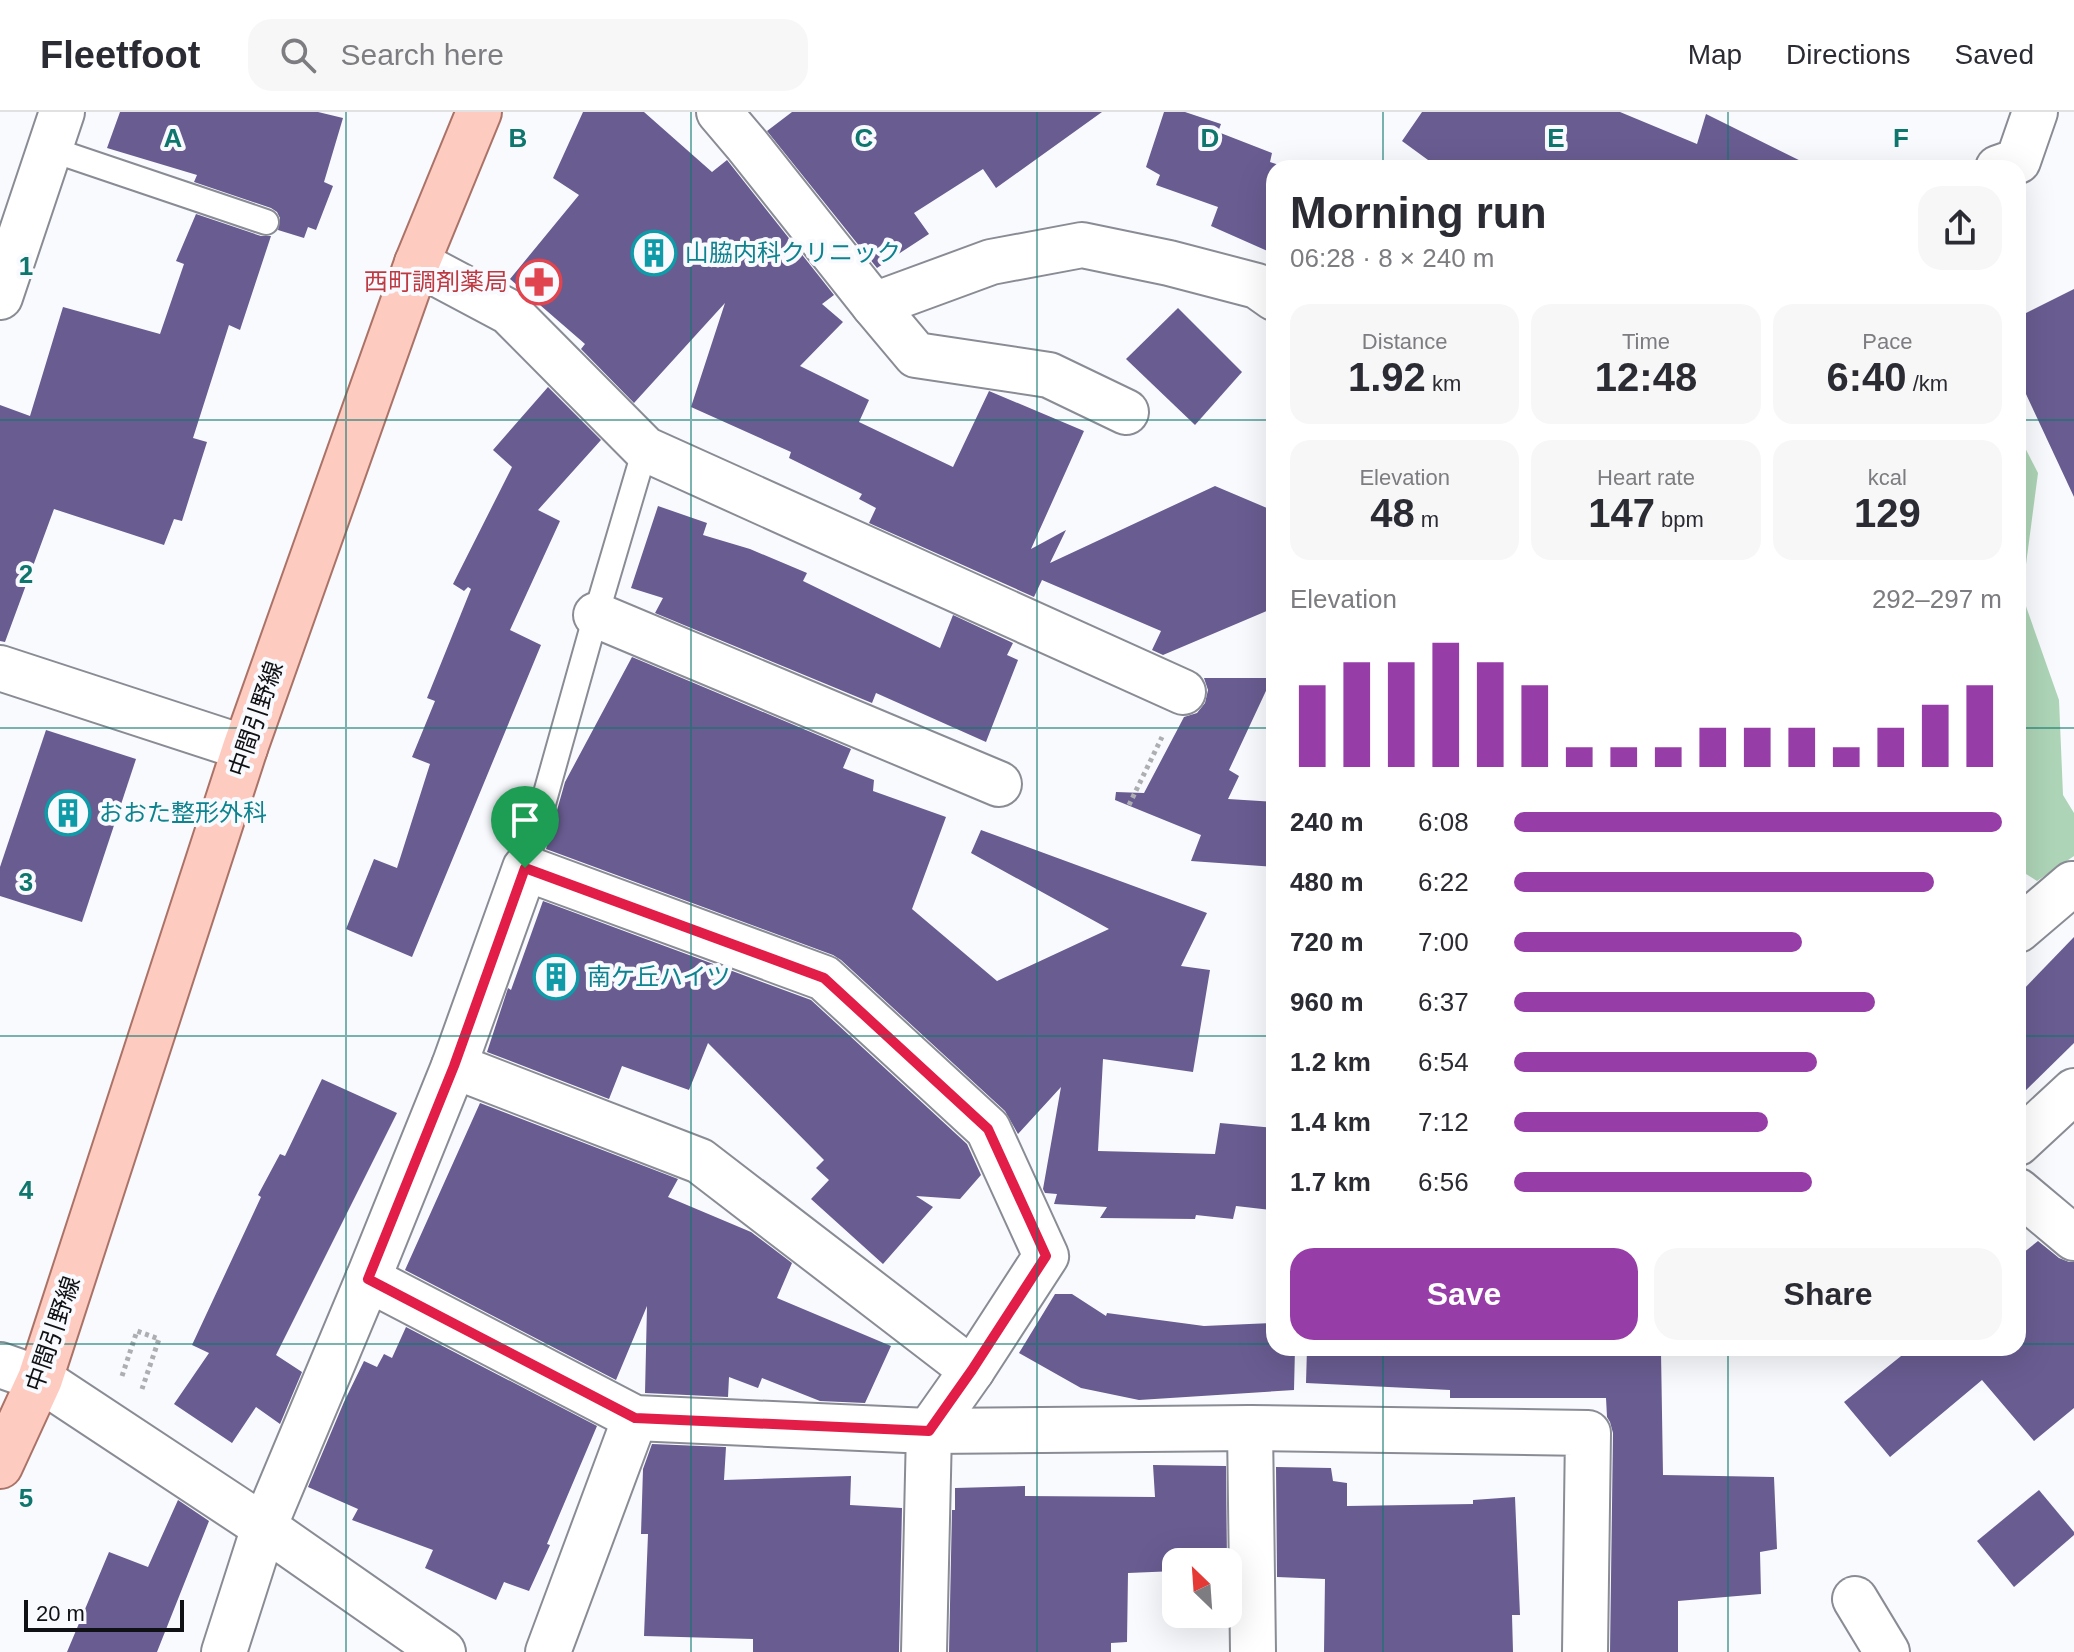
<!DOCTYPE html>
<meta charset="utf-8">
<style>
:root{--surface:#fff;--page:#f7f7f7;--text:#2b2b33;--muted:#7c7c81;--line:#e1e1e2;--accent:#973da8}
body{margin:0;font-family:Arial,"Noto Sans JP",sans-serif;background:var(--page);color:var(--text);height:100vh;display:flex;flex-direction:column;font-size:30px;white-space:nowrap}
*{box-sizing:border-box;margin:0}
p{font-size:26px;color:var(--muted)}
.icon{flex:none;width:44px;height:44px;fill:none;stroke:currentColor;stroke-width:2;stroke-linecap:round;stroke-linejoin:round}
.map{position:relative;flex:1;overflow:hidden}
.sheet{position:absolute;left:1266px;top:48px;width:760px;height:1196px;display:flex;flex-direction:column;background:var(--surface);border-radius:24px;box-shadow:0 8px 32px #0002}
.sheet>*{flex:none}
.needle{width:52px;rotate:335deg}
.tools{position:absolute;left:1162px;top:1436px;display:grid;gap:16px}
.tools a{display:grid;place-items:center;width:80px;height:80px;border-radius:16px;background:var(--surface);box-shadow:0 8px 32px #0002;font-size:40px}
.scale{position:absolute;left:24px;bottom:20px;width:160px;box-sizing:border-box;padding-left:8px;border:4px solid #101114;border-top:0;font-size:22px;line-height:28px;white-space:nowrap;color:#101114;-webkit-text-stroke:6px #f9fafe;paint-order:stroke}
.pin{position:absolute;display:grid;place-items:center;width:68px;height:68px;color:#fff;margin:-82px -34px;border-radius:50% 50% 50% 0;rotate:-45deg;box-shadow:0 0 8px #0007}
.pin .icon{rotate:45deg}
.round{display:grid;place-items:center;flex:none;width:84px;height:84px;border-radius:24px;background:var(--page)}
.headline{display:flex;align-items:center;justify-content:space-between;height:136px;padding:0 24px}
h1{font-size:44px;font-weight:700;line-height:60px}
.metrics{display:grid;grid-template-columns:repeat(3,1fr);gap:12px;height:136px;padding:8px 24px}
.metrics div{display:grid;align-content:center;border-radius:20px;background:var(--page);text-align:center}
.metrics b{font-size:40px;font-weight:700}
.metrics small{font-size:22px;font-weight:400}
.metrics p{font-size:22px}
.chart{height:224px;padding:16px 24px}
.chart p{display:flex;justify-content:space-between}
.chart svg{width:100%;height:144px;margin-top:8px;stroke:var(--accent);stroke-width:6}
.button{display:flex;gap:16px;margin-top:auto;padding:16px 24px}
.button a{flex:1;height:92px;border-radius:24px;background:var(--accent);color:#fff;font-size:32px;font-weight:700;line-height:92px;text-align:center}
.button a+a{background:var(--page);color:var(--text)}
ul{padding:0 24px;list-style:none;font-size:26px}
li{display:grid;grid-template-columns:128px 96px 1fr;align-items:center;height:60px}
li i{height:20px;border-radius:10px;background:var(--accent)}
header{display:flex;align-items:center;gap:48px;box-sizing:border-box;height:112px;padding:0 40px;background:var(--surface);border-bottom:2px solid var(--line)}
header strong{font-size:38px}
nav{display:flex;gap:44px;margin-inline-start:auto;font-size:28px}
.search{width:560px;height:72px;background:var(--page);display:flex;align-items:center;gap:20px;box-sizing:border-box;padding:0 28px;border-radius:24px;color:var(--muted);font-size:30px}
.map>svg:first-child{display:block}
</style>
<header>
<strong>Fleetfoot</strong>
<div class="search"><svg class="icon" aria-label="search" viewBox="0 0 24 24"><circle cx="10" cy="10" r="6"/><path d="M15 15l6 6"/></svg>Search here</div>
<nav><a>Map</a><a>Directions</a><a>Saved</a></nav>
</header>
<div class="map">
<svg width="2074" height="1540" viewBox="0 0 2074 1540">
<rect width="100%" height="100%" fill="#f9fafe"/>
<path fill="#add4b6" d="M2018,322l20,39 -16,122 37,105 4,95 11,18v43l-37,25 -19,-12z"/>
<g fill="#695c91">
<path d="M120,0h198l25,6 -19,64 9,4 -17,44 -8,-3 -4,11 -26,-8 2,-12 -3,-6 -6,-4 -77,-26 3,-7 -90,-27z"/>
<path d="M583,0h61l68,60 15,-12 107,135 -12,9 21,18 -43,44 69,34 -10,22 94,45 36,-76 95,40 -53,118 35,-19 -16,33 165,-77 59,25v97l-111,47 -11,-5 9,-19 -119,-51 -8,17 -165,-74 7,-15 -17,-9 3,-5 -73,-36 2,-6 -100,-45 34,-104 -91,100 -53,-54 4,-5 -75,-65 69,-84 -26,-17z"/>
<path d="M792,0h310l-106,76 -13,-19 -69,44 15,21 -52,34 -110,-137z"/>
<path d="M1164,0h21l36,12 -3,8 54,21 -2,9 9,3 -1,3h-4v86l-63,-28 7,-19 -62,-22 4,-10 -14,-8z"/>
<path d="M1422,0h198l77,32 9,-30 109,54h-376l-37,-27z"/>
<path d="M196,102l65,22h10l-31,94 -11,-5 -36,113 14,4 -25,79 -8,-2 -10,26 -110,-36 -49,133 -5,-1v-236l30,11 33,-109 97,27 24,-70 -8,-3z"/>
<path d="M2074,177v208l-56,-120v-60z"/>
<path d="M1178,196l64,64 -47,53 -69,-66z"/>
<path d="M548,275l53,53 -63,70 22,11 -50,109 31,15 -129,312 -66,-28 28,-70 23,9 33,-104 -18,-7 23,-56 -8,-3 44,-109 -3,-2 -4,4 -11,-7 59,-117 -19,-17z"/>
<path d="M658,394l49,17 -4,12 47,14 57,24 -4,8 137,67 13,-33 60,28 -6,12 11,5 -32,82 -110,-49 -4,10 -217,-90 8,-15 -32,-10z"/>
<path d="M632,545l219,92 -8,19 31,12 -1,11 73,26 -34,92 85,72 112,-52 -138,-76 10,-23 226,83 -26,53 29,4 -17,102 -90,-13 -5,92 117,3 5,-31 54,5v56l-3,26 -35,-4 -3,13 -37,-4 -1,4 -95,-1 7,-11 -53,-3 3,-10 -12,-1 -2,-4 18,-102 -43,47 -13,-23 -164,-151 -8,-5 -287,-106 19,-67z"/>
<path d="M1204,566h68l-43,92 10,6 -11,23 46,3v65l-83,-6 10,-26 -86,-35 1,-8 28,1 40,-76 13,-4 8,-10 3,-13z"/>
<path d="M46,618l90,29 -54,163 -82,-26v-29z"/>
<path d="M543,789l268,99 156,144 14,31 -21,24 -44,-3 17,11 -50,57 -72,-65 18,-19 -13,-12 8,-8 -116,-117 -19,47 -67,-24 -13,33 -122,-47 21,-64 3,2z"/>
<path d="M2074,825v106l-56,55v-103z"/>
<path d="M322,967l75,34 -121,242 26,17 -22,52 -24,-17 -24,36 -58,-39 35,-51 -17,-8 69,-148 -3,-2 22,-41 5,2z"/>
<path d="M480,991l198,76 -10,18 83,35 41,31 -15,35 114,48 -26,57 -45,-2 -58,-23 -4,10 -29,-11 -1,20 -83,-4 2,-87 -31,74 -211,-110z"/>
<path d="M2038,1129l21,17 10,4h5v146l-40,33 -52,-61 -92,77 -46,-55 67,-54h107v-91z"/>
<path d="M1055,1182h17l34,22 1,-3 97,13 70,-3v25h21l-1,42 -155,10 -58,-12 -62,-35z"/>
<path d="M406,1215l191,99 -50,118 3,1 -21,46 -25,-9 -8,18 -71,-32 8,-18 -81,-30 6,-11 -50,-22 36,-85 20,-41 13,6 7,-13 8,4z"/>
<path d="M1307,1236h285v6l69,-2 2,123 111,2 3,72 -17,3 1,42 -83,7v51h-68l3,-219 -3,-11 -3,-5 -1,-19h-156v-8l-144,-7z"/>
<path d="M652,1332l74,3 -2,33 127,-4 -1,29 52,3 -3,144h-146v-13l-109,-3 4,-102h-7l2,-65z"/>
<path d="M1153,1353l73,1 1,96h-51v9l-48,2 -1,69 -16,1v9h-162l3,-142h3v-22l70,-2v10l130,1z"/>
<path d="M1276,1355l55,1 2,13 14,2v23l126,-2v-4l42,-3 5,118h-8l1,37h-189l1,-73 -48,-2z"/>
<path d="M2039,1378l35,42v3l-60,52 -37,-46z"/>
<path d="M178,1388l31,21 -52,131h-90l42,-100 39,15z"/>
</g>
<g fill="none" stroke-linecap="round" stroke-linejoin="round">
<g stroke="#898c94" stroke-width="28">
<g id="service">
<path d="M50,37l216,73"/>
<path d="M525,756l71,-253 49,-166"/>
</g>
</g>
<g stroke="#898c94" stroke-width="48">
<g id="minor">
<path d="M719,0l28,33 127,160 117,-43 91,-17 87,18 88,23 17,12"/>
<path d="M1998,56l20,-7 17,-49"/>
<path d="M417,151l92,49 136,137 538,243"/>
<path d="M0,185l62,-185"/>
<path d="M874,193l42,50 133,20 77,37"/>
<path d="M596,503l403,169"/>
<path d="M2018,818l54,-46 2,2"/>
<path d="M454,954l246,95 272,209"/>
<path d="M2018,1031l56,-52"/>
<path d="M2018,1079l56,47"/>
<path d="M368,1167l267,139 294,13 321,-3 338,5 -3,219"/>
<path d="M0,1253l40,14"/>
<path d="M1250,1316l3,224"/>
<path d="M1855,1487l32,53"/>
<path d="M224,1540l40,-125 104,-248 86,-213 71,-198 299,110 164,151 58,127 -74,114 -43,61 -5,221"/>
<path d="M548,1540l87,-234"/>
</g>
</g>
<g stroke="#898c94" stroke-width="48">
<g id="tertiary">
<path d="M0,556l245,80"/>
<path d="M40,1267l224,148 179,125"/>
</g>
</g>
<g stroke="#ab7368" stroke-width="48">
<path id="primary" d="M0,1354l40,-87 205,-631 172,-485 62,-151"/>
</g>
<g stroke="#adaeb2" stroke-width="5" stroke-dasharray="4 4" stroke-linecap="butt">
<path d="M1129,693l33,-68"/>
<path d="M122,1264l15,-45 22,8 -17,50"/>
</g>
<use href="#service" stroke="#fff" stroke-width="24"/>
<use href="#minor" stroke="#fff" stroke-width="44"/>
<use href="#tertiary" stroke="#fff" stroke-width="44"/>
<use href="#primary" stroke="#fecbc0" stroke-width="44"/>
</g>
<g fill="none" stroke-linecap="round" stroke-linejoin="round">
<g stroke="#fff" stroke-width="16">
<path id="route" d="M525,756l299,110 164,151 58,127 -74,114 -43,61 -294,-13 -267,-139 86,-213z"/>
</g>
<use href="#route" stroke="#e11d48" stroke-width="10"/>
</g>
<path fill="none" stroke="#0f766e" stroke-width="2" stroke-opacity="0.55" d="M346,0v1540M691,0v1540M1037,0v1540M1383,0v56M1728,0v56M0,308h1274M2018,308h56M0,616h1274M2018,616h56M0,924h1274M2018,924h56M0,1232h1274M2018,1232h56M1383,1236v304M1728,1236v304"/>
<defs>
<g id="building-ring" transform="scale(2.3)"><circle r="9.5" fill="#f9fafe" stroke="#0f9aa8" stroke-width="1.5"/><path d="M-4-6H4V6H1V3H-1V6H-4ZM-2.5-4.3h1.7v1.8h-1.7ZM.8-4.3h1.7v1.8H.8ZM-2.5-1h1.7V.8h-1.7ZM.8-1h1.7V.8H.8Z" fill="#0f9aa8"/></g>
<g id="pharmacy-ring" transform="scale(2.3)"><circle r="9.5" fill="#f9fafe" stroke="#e0444e" stroke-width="1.5"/><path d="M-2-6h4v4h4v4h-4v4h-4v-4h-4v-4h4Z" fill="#e0444e"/></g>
</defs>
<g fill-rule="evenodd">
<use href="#building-ring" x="654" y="141"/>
<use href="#pharmacy-ring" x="539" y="170"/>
<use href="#building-ring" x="68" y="701"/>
<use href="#building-ring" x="556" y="865"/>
</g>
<g text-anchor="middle" stroke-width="8" stroke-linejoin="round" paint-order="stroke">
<g font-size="24" fill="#0d838f" stroke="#f9fafe" text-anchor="start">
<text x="685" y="149">山脇内科クリニック</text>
<text x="99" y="709">おおた整形外科</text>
<text x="587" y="873">南ケ丘ハイツ</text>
</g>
<g font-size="24" fill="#be3a42" stroke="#f9fafe" text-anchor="end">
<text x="508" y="178">西町調剤薬局</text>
</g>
<g font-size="24" fill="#101114" stroke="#f9fafe">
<text transform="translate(256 607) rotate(-71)" y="8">中間引野線</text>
<text transform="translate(53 1222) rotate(-71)" y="8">中間引野線</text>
</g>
</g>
<g font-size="26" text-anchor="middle" font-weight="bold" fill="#0f766e" stroke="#f9fafe" stroke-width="8" stroke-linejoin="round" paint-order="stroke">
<text x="173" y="35">A</text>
<text x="518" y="35">B</text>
<text x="864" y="35">C</text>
<text x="1210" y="35">D</text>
<text x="1556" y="35">E</text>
<text x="1901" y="35">F</text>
<text x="26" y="163">1</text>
<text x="26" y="471">2</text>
<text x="26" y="779">3</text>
<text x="26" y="1087">4</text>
<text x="26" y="1395">5</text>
</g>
</svg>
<div class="tools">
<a><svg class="needle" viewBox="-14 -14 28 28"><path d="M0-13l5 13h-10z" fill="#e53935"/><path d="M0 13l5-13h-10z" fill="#7c7c81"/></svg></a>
</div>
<div class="scale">20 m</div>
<div class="pin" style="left:525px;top:756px;background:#1e9e55"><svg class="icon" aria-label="arrive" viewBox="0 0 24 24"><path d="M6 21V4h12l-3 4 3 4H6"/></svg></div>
<section class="sheet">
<div class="headline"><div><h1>Morning run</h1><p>06:28 · 8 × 240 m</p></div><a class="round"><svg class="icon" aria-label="share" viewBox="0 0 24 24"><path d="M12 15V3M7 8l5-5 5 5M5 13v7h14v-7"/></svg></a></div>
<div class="metrics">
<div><p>Distance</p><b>1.92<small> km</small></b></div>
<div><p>Time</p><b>12:48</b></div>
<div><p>Pace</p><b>6:40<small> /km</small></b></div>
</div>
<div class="metrics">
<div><p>Elevation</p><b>48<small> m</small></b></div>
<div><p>Heart rate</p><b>147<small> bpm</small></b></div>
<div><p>kcal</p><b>129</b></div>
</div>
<div class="chart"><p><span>Elevation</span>292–297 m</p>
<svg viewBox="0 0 160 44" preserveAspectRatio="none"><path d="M5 44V19M15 44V12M25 44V12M35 44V6M45 44V12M55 44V19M65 44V38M75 44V38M85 44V38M95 44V32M105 44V32M115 44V32M125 44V38M135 44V32M145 44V25M155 44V19"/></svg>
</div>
<ul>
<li><b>240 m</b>6:08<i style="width:100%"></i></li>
<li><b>480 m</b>6:22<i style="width:86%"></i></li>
<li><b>720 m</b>7:00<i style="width:59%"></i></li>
<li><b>960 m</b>6:37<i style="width:74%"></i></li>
<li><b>1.2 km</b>6:54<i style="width:62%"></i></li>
<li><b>1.4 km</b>7:12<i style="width:52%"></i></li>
<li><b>1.7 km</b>6:56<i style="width:61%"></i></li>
</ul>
<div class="button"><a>Save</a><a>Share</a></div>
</section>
</div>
